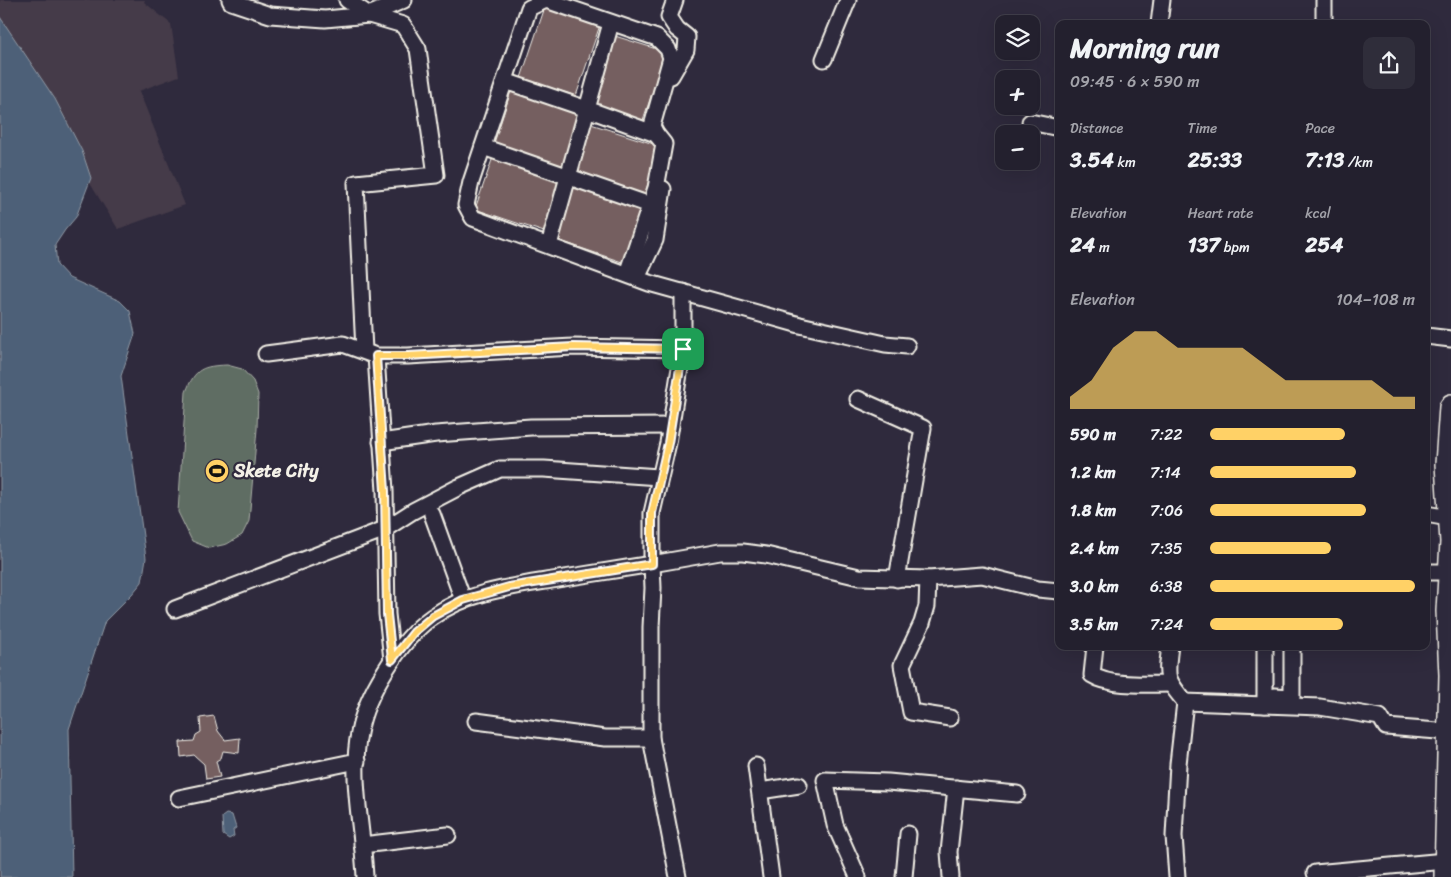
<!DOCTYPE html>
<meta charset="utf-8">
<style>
:root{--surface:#23202e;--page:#2f2d3a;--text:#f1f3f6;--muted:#a3a3aa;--line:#403e4a;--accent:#ffd166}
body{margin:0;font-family:Sriracha,sans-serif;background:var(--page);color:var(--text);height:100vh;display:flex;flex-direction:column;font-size:19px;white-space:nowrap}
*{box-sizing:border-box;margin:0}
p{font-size:16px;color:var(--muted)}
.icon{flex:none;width:28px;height:28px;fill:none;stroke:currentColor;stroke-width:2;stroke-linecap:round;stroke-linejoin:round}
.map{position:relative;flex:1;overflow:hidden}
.side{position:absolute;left:1055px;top:20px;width:375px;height:630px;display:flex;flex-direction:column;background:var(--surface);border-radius:10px;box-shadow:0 5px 20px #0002,0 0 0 1px var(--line)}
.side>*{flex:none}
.fabs{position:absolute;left:995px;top:15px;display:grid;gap:10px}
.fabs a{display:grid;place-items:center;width:45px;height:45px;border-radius:10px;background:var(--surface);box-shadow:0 5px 20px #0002,0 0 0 1px var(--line);font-size:25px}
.pin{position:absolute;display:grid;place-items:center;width:42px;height:42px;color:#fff;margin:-21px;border-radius:10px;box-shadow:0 2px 8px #0006}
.round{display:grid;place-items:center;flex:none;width:52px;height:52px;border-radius:10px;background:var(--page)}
.head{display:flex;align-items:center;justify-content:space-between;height:85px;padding:0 15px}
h1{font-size:28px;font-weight:700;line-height:38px}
.metrics{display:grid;grid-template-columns:repeat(3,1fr);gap:8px;height:85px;padding:5px 15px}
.metrics div{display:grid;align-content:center}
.metrics b{font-size:21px;font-weight:700}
.metrics small{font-size:14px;font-weight:400}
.metrics p{font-size:14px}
.chart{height:140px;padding:10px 15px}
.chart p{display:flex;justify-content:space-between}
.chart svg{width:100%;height:90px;margin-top:5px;fill:var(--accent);opacity:.7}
ul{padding:0 15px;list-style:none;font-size:16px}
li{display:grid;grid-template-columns:80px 60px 1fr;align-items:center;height:38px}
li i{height:12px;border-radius:6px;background:var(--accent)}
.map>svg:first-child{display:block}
</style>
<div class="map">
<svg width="1451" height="877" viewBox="0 0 1451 877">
<rect width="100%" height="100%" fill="#2f2a3d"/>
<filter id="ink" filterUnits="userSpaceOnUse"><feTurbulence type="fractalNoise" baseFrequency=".02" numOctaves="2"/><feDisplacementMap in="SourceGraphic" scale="10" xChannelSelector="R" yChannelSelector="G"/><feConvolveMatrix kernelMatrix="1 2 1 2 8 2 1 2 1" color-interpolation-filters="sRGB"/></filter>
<g filter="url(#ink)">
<path fill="#443a48" d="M0,0h145l-1,2 27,22 8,52 -40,15 46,114 -67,24 -118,-192z"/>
<path fill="#5f6d63" stroke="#aaafa6" d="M227,365l15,4 11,12 5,13 -1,35 -8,92 -7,14 -15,9 -18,4 -17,-7 -14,-29 8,-120c9,-24 17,-26 41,-27z"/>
<g fill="#4e6078" stroke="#909aa5">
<path d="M0,17l55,82 27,52 9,27 -15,39 -11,13 -10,15 2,20 12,13 51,23 10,10 5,23 -14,42 25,182 -4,24 -10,12 -27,27 -36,108 3,148h-72z"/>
<path d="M226,814l6,1 4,13 -3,2 1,6 -5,3 -6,-4 -1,-18z"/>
</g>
<g fill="#745f61" stroke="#f4f1e8">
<path d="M545,7l55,18 -24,71 -55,-18z"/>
<path d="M615,36l51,16 -24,71 -49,-16z"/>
<path d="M512,88l72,24 -19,55 -71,-24z"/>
<path d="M591,124l69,22 -17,53 -70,-22z"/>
<path d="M494,154l72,24 -19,55 -72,-24z"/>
<path d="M572,184l72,24 -19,55 -71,-24z"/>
<path d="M214,716l4,15 7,9 15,-2 -1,15 -16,-2 -2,7 -5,3 4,16 -14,2 -2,-15 -10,-9 -13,2 -1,-15 14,-1 2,-6 5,-3 -1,-14z"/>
</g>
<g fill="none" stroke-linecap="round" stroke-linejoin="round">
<g stroke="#f4f1e8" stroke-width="19">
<g id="minor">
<path d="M230,0l1,2 39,13 55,4 44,-4 34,10 15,24 18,126 -80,8 8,168"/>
<path d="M347,0l22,15 35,-15"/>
<path d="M611,23l-24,86 69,25"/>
<path d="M1159,24l3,-24"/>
<path d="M1324,24v-24"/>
<path d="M824,59l24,-59"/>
<path d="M671,76l15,-26 1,-13 -10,-8 -8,-12 6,-17"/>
<path d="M505,81l82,28 -38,136"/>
<path d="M1030,122l29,6"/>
<path d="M483,147l167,58"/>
<path d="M627,274l29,-86 8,-44 -8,-10 -4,-8 19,-68 -3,-9 -11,-11 -111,-38 -17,8 -58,174 -5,23 7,13 176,65 151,42 85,19 22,2"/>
<path d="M637,278l18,-38 8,-51"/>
<path d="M683,292v57l-15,94 -16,70v51l68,-12h23l23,3 93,22 69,2 54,-4 56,14 21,2"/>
<path d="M1426,336l25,3"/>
<path d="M266,354l77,-10 33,12h32l165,-9 110,2"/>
<path d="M376,356l9,135 2,123 5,46"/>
<path d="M858,399l65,29 -26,151"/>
<path d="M381,442l55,-8 95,-7 140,-1"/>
<path d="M432,514l31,86"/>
<path d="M1426,514l22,4"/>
<path d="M1426,572h25"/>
<path d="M928,579l-1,27 -5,17 -20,42 9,47 39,6"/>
<path d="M175,609l210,-80 28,-18 46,-24 41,-18h44l115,8"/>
<path d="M1095,646l-3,29c19,12 56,9 78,9"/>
<path d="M1170,646c-4,31 -5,32 15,56l135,5 60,10 6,10 65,5"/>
<path d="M1275,696l17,1v-51"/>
<path d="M1265,705v-59"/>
<path d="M476,721l129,17h46"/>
<path d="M756,766l15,111"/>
<path d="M760,791l39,-6"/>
<path d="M179,798l178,-37"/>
<path d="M362,845l86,-10"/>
<path d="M1315,873l130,-12"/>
<path d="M365,877c-2,-48 -15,-96 -6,-144 4,-22 14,-43 26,-62 13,-21 27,-40 47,-54 36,-26 84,-31 126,-38 31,-5 62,-10 94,-15l1,24 -2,39v111l27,139"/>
<path d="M858,877l-23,-52 -10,-45 63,2 129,12"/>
<path d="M904,877l4,-43"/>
<path d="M951,877l-2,-25 7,-64"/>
<path d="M1177,877l-3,-41 4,-72 7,-62"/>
</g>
</g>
<g stroke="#f4f1e8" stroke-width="22">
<path id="tertiary" d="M1444,877l5,-202 -3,-64 4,-69 -5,-78 4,-57 2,-3"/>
</g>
<use href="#minor" stroke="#2f2a3d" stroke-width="15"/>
<use href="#tertiary" stroke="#2f2a3d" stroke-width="19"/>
</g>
</g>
<g fill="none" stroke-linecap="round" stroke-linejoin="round" filter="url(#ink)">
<g stroke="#fff" stroke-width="10">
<path id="route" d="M573,347l110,2 -15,94 -16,70v51l-143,23 -46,13 -30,16 -19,16 -22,28 -5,-46 -2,-123 -9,-135h32z"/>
</g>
<use href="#route" stroke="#ffd166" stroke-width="6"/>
</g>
<defs>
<g id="stadium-disc" transform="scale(1.25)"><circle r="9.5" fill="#ffd166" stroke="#2f2a3d"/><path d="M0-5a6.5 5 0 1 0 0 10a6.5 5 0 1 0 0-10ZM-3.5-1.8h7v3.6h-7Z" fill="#111"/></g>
</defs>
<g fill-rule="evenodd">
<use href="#stadium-disc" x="217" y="471"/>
</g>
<g text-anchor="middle" stroke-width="4.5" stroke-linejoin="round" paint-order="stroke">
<g font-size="18" font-weight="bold" fill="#f4f1e8" stroke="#2f2a3d" text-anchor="start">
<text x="234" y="477">Skete City</text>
</g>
</g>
</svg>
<div class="fabs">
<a><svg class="icon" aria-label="layers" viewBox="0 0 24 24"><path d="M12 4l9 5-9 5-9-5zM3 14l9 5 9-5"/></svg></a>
<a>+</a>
<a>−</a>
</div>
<div class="pin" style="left:683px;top:349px;background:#1e9e55"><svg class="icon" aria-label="arrive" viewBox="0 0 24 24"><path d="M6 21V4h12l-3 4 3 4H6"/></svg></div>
<section class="side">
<div class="head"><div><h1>Morning run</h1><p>09:45 · 6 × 590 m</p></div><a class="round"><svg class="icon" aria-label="share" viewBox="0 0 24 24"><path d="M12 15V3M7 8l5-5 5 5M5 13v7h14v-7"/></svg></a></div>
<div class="metrics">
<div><p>Distance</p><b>3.54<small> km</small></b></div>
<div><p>Time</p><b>25:33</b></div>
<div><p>Pace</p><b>7:13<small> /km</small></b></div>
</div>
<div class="metrics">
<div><p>Elevation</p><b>24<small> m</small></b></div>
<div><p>Heart rate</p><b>137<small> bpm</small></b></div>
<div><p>kcal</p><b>254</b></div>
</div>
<div class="chart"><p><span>Elevation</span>104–108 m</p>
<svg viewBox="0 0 160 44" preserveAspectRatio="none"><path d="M0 44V38L10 30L20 14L30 6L40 6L50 14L60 14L70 14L80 14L90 22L100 30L110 30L120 30L130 30L140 30L150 38L160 38V44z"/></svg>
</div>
<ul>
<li><b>590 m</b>7:22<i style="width:66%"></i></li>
<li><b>1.2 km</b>7:14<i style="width:71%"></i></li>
<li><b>1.8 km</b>7:06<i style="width:76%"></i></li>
<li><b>2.4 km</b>7:35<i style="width:59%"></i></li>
<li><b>3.0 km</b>6:38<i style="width:100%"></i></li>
<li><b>3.5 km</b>7:24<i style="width:65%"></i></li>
</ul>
</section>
</div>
